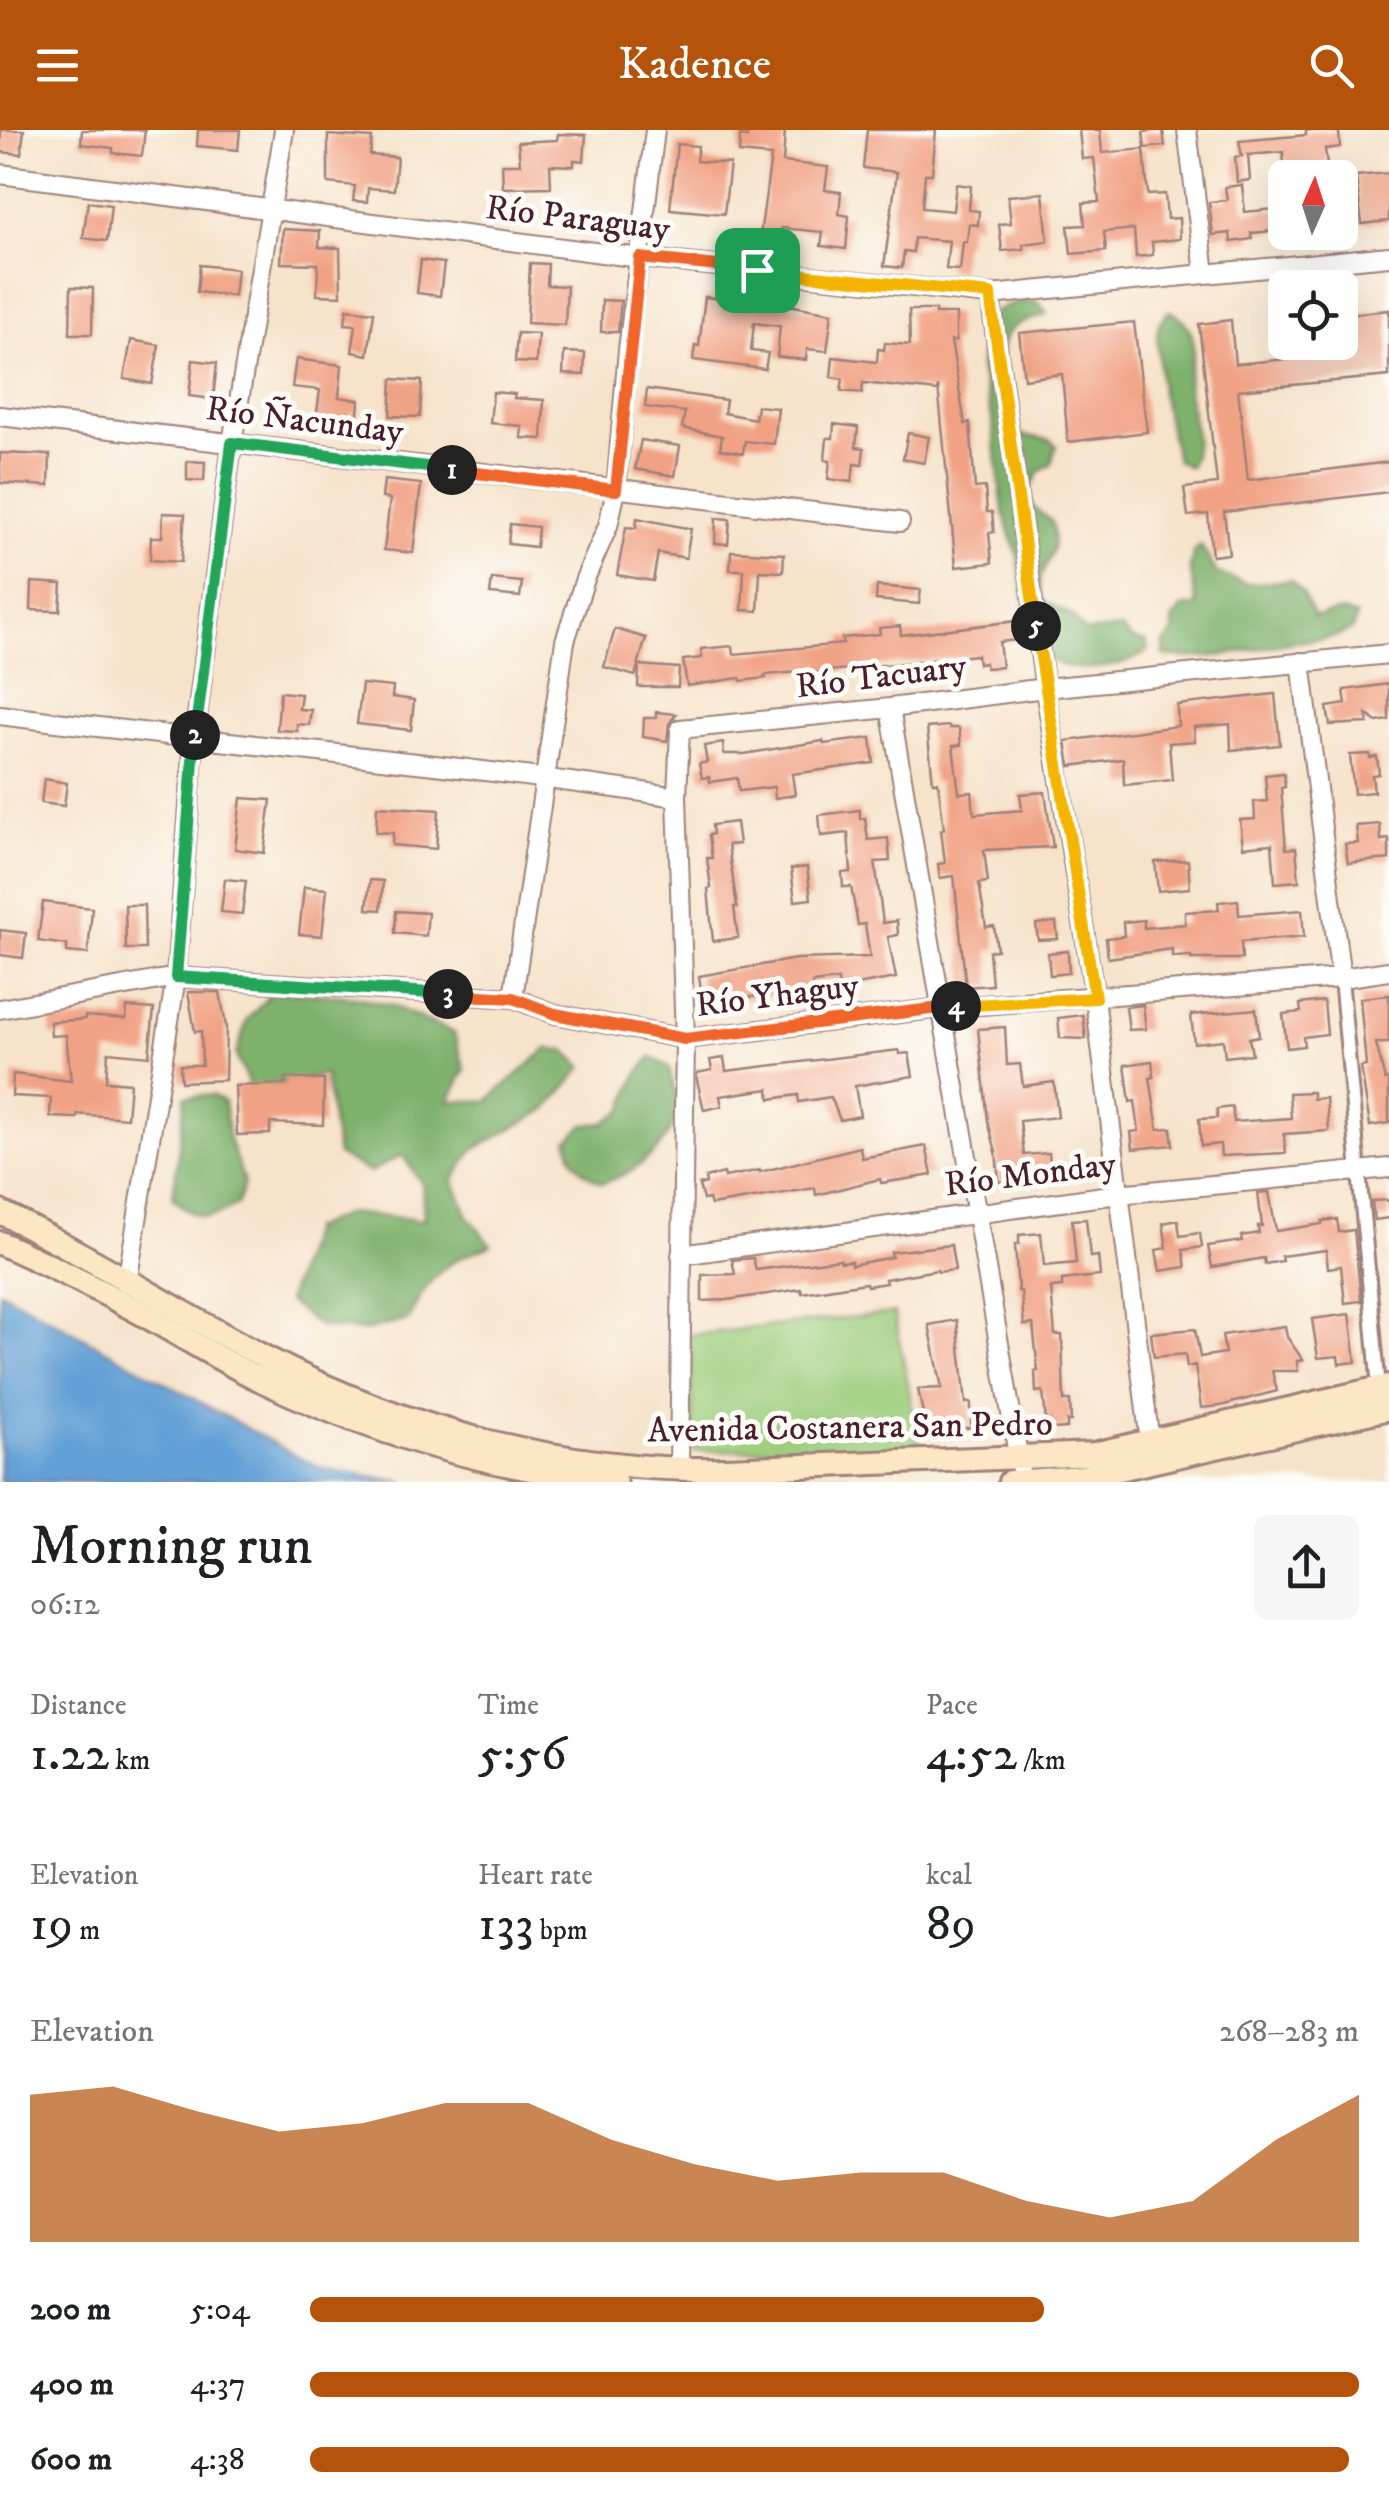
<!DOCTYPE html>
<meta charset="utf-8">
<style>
:root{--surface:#fff;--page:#f6f6f6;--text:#202124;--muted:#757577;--accent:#b45309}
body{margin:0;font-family:"IM FELL DW Pica",serif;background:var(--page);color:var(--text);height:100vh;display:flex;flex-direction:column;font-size:38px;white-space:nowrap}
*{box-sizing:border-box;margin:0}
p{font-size:32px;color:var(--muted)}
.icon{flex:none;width:55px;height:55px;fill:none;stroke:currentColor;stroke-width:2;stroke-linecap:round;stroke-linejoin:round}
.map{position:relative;height:1352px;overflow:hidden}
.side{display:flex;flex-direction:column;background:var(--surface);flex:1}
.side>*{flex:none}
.needle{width:65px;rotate:3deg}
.buttons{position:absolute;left:1268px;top:30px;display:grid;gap:20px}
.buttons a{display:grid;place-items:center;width:90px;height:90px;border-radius:15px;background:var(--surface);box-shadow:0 10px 40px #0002;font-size:50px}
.pin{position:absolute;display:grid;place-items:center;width:85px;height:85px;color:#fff;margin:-42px;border-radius:20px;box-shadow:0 5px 15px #0006}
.km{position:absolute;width:50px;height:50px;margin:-25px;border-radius:50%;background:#222;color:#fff;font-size:28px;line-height:50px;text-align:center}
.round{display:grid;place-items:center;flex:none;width:105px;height:105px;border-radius:15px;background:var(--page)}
.overview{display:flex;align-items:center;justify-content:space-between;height:170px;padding:0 30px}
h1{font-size:55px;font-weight:600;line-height:75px}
.figures{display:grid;grid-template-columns:repeat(3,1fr);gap:15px;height:170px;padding:10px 30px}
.figures div{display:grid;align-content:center}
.figures b{font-size:50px;font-weight:600}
.figures small{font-size:28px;font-weight:400}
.figures p{font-size:28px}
.chart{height:280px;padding:20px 30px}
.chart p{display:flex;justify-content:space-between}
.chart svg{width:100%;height:180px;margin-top:10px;fill:var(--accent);opacity:.7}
ul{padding:0 30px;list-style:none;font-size:32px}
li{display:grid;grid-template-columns:160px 120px 1fr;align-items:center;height:75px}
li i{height:25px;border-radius:12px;background:var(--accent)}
header{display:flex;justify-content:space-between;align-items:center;height:130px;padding:0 30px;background:var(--accent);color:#fff;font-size:45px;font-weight:600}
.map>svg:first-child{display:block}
</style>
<header><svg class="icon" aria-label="menu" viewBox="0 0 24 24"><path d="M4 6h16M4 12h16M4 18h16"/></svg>Kadence<svg class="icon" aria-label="search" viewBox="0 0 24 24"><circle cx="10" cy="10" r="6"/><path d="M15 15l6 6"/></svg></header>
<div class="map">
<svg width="1389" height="1352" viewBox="0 0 1389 1352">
<rect width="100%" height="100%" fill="#fdfcf7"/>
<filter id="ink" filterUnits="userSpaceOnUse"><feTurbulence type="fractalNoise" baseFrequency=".01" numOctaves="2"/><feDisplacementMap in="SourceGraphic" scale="20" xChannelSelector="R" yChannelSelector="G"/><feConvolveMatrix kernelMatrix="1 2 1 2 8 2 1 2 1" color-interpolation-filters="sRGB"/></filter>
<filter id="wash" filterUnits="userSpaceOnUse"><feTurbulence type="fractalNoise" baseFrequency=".0048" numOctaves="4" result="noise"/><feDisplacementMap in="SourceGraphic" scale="40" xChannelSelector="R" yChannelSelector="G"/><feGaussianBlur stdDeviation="2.25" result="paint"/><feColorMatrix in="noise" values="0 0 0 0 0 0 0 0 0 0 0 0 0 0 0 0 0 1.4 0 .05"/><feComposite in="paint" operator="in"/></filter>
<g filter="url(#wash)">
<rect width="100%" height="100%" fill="#f6e3ca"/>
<path fill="#9dce7d" stroke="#747654" stroke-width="2.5" d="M894,1183l26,134 -226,4 -5,-116z"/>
<g fill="#7eb16c" stroke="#64684c" stroke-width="2.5">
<path d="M1022,170l16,2 9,11c-10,7 -20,6 -30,12 -30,15 -10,84 -5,108l38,7 6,5 -5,20 -12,7 -12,24 8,13 17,13c1,8 3,18 1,25 -5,25 -20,25 -9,54l27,14 14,17 37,-4 9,11 15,3 2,7c-13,16 -59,22 -79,18 -10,-2 -21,-9 -31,-13l-9,-26 -11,-71 -15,-46 -11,-93 -12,-48 3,-42 12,-17z"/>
<path d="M1169,181c13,5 21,15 24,30 3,14 -5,25 -5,39 -2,30 17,59 1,87l-12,-6 -16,-68 -4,-58 2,-12z"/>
<path d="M1201,416l16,27 29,11 45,-4 10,11 14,26 27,-6 15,5 -5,13c-22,14 -45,9 -70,15 -39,8 -77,17 -118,12v-13l10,-10 -2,-13 10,-12 15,-2 -7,-39 5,-17z"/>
<path d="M273,861l83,6 37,9 61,27 11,37 -16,31h38l60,-52 18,1 18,17 -36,42 -74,41 -20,30 15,36 23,29c-47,16 -62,30 -83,75l-45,11 -43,-4 -33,-26 24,-72 37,-16 76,7 -2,-36 -20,-29 -32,17 -33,-17 -12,-80 -74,14 -15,-34 11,-35z"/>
<path d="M651,927l18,10c3,13 8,27 7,40 -3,39 -40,66 -74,76 -21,-11 -31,-19 -34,-43l16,-15 20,-2 19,-13 14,-35z"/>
<path d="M213,965l11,7 4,34 16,47 -7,22c-29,16 -39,17 -64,-7l12,-101z"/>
</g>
<path fill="#64a0d5" stroke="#576080" stroke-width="2.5" d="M0,1161l302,168 23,10 80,13h-405z"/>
<g id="blocks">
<g fill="#f1a284">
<path d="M1,0h23l-3,24 -21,-2z"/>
<path d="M82,0h63l-3,26 -29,-3v-5l-32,-4z"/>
<path d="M198,0h42l-2,20 -41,-4z"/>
<path d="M747,0h38l-2,32 45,5 -3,23 16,2 -2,22 10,2 -3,33 -25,-3 2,-14 -41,-4 -2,24 -22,-2 13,-94 -32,-3 1,-17 7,1z"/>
<path d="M867,0h69l-4,44h-7l-3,34 31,3 3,-27 15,2 -2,24 10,1 -1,14 -9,-1 -2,18h-4l-3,28 -14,-1 3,-28 -35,-3 -1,14 -9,-1 -2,17 -18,-2 13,-94 -34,-4z"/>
<path d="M1079,0h21l2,23 42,-4 4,46 17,-1 2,25 12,-1 1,21 -28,3 1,13 -17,2 -2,-28 -30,3 2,19 -35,3 -3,-28 17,-1 -2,-22 16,-1 -5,-44 -12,1z"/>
<path d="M1163,0l2,16 -20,2 -2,-16z"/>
<path d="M1306,0l33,2 1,15 -15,2 2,16 -14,1v6l-7,1 1,5h-22l-2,-26 -35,3 2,25 -13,2 -2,-25 7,-1 -3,-15 67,-6z"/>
<path d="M558,4l28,1 -2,26 -10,-1v6l-24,-1 1,22 -48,1 -1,-24h18l-2,-22 39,-2z"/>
<path d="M328,5l44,3 -2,17 27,2 -3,33 -26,-2 -1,14 -14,-1 2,-15 -27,-3z"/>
<path d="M677,14l21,2 -2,15 34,3 -6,50 -54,-5z"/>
<path d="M1389,43v48l-27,3 -6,-48z"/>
<path d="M1242,55l3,27 40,-4v22l-34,3 1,6 -21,3 -1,-9 -17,2 -4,-33 18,-2 -2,-13z"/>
<path d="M1043,63l5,48 -25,3 1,5 -22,2 -3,-27 12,-1 -3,-27z"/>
<path d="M88,72l23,3 -4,36 -24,-3z"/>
<path d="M283,99l37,2 -1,16 21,1 1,48 -24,-1 1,-31 -37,-1z"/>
<path d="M421,130l23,3 -4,33 -23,-3z"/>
<path d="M530,133l18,1 -1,21 20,1 -2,39 -38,-2z"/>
<path d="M200,135l37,4 -3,27 -37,-4z"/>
<path d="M71,157l22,1 -1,46h-22z"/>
<path d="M739,166l93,17 -5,38 -20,-2 -1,11 -29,-3 3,-31 -26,-3 -3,28 17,2 -3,16 -72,-9 2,-15 4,1 6,-49 33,4z"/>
<path d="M602,170l19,1 -3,31h-17z"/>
<path d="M347,179l27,3 -6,43 -16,-3 4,-27 -11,-1z"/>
<path d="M909,180h26v4h21v27h-5l14,83 5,-1 5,65 10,-1 2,25h5l2,20 -5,1 3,30 -36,4 -18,-181 -1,5 -74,-8 -1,10 -21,-2 2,-12 -12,-2 2,-20 44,5 1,-13 6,1 1,-7 25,2z"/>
<path d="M1389,180v66l-151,14 10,90 141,-18v30l-165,20 5,42 -17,2 -4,-42 -20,2 -4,-28 33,-4 -18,-160 32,-4 4,44 73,-7 -1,-15h33v-27z"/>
<path d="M1134,192l13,110 -79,10 -6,-68 -38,5 -5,-46z"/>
<path d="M517,203l21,1 -2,29 -21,-1z"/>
<path d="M131,210l28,5 -7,39 -28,-5z"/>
<path d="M564,222l21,1 -1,22 -21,-1z"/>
<path d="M296,229l46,6 -3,32 20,3 -1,14 -7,-1 -3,18 -33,-4 5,-37 -28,-3z"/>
<path d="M193,230l24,3 -4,36 -24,-3z"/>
<path d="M392,249l30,2 -2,36 -30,-1z"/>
<path d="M647,259l79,11 -2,13 31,6 2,-13 21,2 -4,36 -29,-3 -2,12 -23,-4 2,-13 -40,-8 3,-16 -40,-5z"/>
<path d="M493,262l22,2 -1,4 30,2 -2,39 -21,-1 1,-12 -32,-3z"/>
<path d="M834,294l24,3 -2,20 8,1 -2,17 -8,-1 -2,18 -24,-3 2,-18 -5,-1 2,-22h6z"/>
<path d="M908,303l21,4 -5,26 -21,-4z"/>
<path d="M641,310l39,6 -5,30 -40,-7z"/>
<path d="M0,323l50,2 -1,31 -49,-3z"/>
<path d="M187,331l18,1 -1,19 -17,-1z"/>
<path d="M384,350l37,4 -8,69 -29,-3 6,-51 -8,-1z"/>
<path d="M163,383l22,1 -4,48 -31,-2 1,-23h11z"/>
<path d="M637,388l54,11 -5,29 -28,-5 -5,28 -36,-6 9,-48 10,1z"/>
<path d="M716,388l14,1 -2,25 -13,-1z"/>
<path d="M510,394l28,3 -2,20 -28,-3z"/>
<path d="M731,421l53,3 -1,18 -23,-1 -2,40 -16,-1 2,-40h-14z"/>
<path d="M492,449l30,3 -2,15 -30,-3z"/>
<path d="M32,452l30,2 -2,27 -29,-1z"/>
<path d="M877,456l44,4 -2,14 -43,-4z"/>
<path d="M1017,491l1,19 -19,2 3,25 -16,1 -1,-5 -7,1 -1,-9 -166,18 -1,-2 -45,4 1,3 -25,3 -1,-3 -53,8 -4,-26 19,-2 -1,-9 32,-3 1,8 109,-10 -1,-6 38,-4 -1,-6 21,-2 1,9z"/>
<path d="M615,499l31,9 -11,38 -31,-9z"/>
<path d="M639,535l40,3 -1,19h-40z"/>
<path d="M362,554l31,3 -1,10 22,3 -3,30 -54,-6z"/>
<path d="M1389,554v36l-12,2 -10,-8 1,9 -38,2 -3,-18 19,-3 -2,-14z"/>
<path d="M280,562l21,2 -2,15 12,1 -2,15 -12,-1v7l-20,-1z"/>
<path d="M1275,564l5,51 -49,5 -1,-26 -36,3 1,14 -26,2 3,37 -48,5 -1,-26 -53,7 -4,-25 112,-15 -1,-21z"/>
<path d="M656,582l20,2 -7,10 -2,17 -24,-4 1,-19h12z"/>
<path d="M949,596l1,2h9l2,17 -8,1 6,47 13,-1 2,22 48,-4 -2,-16 25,-2 8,55 -69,3 4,32 -9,1 7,44 8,-1 3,24 -8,1 3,34 -26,2 -12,-111 -14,2 -2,-14 7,-1 -4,-33 3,-1 -6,-47h-5l-6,-54z"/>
<path d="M871,608l3,25 -82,11 3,21 -20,3 -1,-11 -35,4 -2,-13 -27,4 -1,-5 -7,1 -3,-14 8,-2 -3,-16 19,-3 1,11h20l79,-13 1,3z"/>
<path d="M1370,624v4l7,-1 2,17 -7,1 2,17 -20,2 -4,-39z"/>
<path d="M1284,643l1,14 -4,1 5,61 10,-1 3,33 -24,2 -3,-39 -29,3 -3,-27 15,-1 -1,-17 13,-1 -2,-26z"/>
<path d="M44,649l23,4 -3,23 -23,-3z"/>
<path d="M241,668l30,2 -7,53 -29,-4z"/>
<path d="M377,676l62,4 -3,39 -44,-4 1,-12 -17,-1z"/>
<path d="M860,680v9l5,-1 3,22 20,-2 2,23 -15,1 8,61 14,-2 1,14 -10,2 8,41 -57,10 -1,-8 -26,3 1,6 -13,3 -97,10 -4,-26 97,-17 74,-2 -5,-33 -7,1 -7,-38h-8l-1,-14 9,-1 -3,-39 -27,3 -2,-21z"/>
<path d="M736,692l3,22 -11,1 9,62h-3l4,31 -25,3 -5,-52 3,-1 -4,-30h5l-3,-23 4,-1 -1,-9z"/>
<path d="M1380,694l1,16 8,-1v20l-41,4 -3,-19 13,-1 -2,-17z"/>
<path d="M1188,730l2,28 -32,3 -3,-29z"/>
<path d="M807,737l4,32 -16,2 -4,-32z"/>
<path d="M225,749l21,2 -4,33 -21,-2z"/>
<path d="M370,750l13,1 -2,29 -14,-1z"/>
<path d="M304,757l23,2 -5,47 -23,-2z"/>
<path d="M1238,770l1,15 63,-5 2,27 -63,5 1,17h-51v-3l-19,1v-8l-64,9 -2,-20 18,-2 -1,-14 21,-2v8l41,-4v-12l34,-2 -1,-8z"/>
<path d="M43,772l49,6 -4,46 -21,-2v-7l-29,-4z"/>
<path d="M125,775h19l1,44h-19z"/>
<path d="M396,781l32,2 -2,23 -31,-3z"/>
<path d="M1056,792l2,17 -20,1 -2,-16z"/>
<path d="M0,800l26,3 -3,25 -23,-3z"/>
<path d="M1068,821l1,22 -19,2 -2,-22z"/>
<path d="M188,862h32l6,34 -1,54 -44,2 -1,-17h22l-1,-34 -6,1z"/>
<path d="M1389,865v48h-13l9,37 4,-1v44l-19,3 -9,-59 5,-1 -6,-68z"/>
<path d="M1324,871l3,33 -24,3 1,9 -17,2 -4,-34 18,-2 -1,-8z"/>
<path d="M1143,875l3,24 -17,1 -3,-23z"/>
<path d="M127,877l27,2 -5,47 -41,-4 -2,29 24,2 -3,35 -50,-4v4l-27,-1 1,-19 -39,-2 1,-22 58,7 -5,-46 -15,1 -1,-14 35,-3v-3l41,3z"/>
<path d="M1256,879l3,27 -10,2 3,16 -27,3 -2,-17 -29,3 -3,-28z"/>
<path d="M1083,885l3,24 -26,-1 -2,-20z"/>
<path d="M1005,897l2,38 13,-1 3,22 31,-4 4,35 -38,4 4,34 25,-2 2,20 -27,2 1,5 -26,2 -3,-30 -8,-31 -10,-92z"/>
<path d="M899,920l1,4 9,-1 4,23 -58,10 5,30 -20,4 -9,-23 -32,5 -1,-7 -28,4 -1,-10 -49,7 2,10 -18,4 -7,-30v-7l15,-3 -2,-10 14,-2 2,13z"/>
<path d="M1152,931l2,16 -4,1 8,51 13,-1 2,17 -40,4 -2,-17 8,-1 -4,-30 -5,1 -5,-37z"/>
<path d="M285,948l39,2 -1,45 -53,-2v11l-33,1 -2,-49 50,-2z"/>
<path d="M1313,962v7l13,-1 3,33 -45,3 2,19 -65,3 -1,-12 -19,2 -2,-27 18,-1v-9l15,-2 2,15 57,-4 -2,-25z"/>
<path d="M926,1016l6,29 -18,3 -33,5 -1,-4 -64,16 -1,-7 -104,17 -2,-6 -6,1 -4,-15 7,-2 -1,-5 19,-5 1,4 35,-7v2l100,-25 2,11z"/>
<path d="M1269,1062l7,39 46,-7v-3l15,-2 2,13 15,-2 7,71 -16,2 -4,-37 -13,2 -2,-18 -45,6 1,5 -17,3 -1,-6 -52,9 -4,-21 34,-5 -1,-5 18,-3 -1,-7h4l-4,-33z"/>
<path d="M1389,1070v18l-15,2 -2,-19z"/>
<path d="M1086,1089l4,38 8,-1 2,20 -38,4v7l-11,1 4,47h7l2,66 6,-1 1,21h-4v7l-16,1 -1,-8 -4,1 -3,-31 -7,1 -1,-21h3l-5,-47 -9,1 -3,-34h-3l-3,-47h4v-9l22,-2 3,33 32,-3 -4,-43z"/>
<path d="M1178,1090l2,16 20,-3 2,14 -19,3 3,17 -26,4 -4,-21 11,-2 -4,-25z"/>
<path d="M951,1115l4,25 -17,2 -1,-2 -52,9 1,4 -19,3 -1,-3 -64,10 -1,-4 -74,11 -25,1v-26l33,-1 -3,-14 21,-2 3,12 84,-11 1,3 10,-1v4l41,-8 -1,-5z"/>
<path d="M1350,1184l6,48 -17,2 -1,-8 -20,2 -6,-39z"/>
<path d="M957,1190l9,83h5v25h-23v5h-21l-9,-44 24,-1 -13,-63z"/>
<path d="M1285,1196l2,11 16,23 -6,1 1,10h-26l5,20 -57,15 -19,2 -6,-43 -8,2 -2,-13 -31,3 -3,-24 44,-4 5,28 25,-4 -3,-18z"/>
</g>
</g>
</g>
<g filter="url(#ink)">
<use href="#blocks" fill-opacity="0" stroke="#a0817a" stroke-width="2.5"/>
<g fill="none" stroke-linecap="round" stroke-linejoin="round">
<g stroke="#a0817a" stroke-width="18">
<path id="pedestrian" d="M1341,848l38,410"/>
</g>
<g stroke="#a0817a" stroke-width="22">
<g id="minor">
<path d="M1187,0l18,143"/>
<path d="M0,44l640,84 350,37 399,-39"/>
<path d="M990,165l55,393 50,310 56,453"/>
<path d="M0,286l900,106"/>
<path d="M1301,532l40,316"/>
<path d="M890,578l130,758"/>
<path d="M0,585c225,29 452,48 677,82"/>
<path d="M513,868l52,-357 20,-62 23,-53 8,-36 12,-140 27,-220"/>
<path d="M0,879l176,-32 337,21 42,16 130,25 257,-31 399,-30 48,-7"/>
<path d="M681,1125l437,-61 271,-26"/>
<path d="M127,1153l49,-306 18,-237 38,-297 52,-313"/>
<path d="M679,1340l6,-431 -8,-242 3,-68 210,-21 155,-20 344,-34"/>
</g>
</g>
<g stroke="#a0817a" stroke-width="28">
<g id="secondary">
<path d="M0,1082c91,44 176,99 266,146 140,73 302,114 460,111l368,-15 295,-68"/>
<path d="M0,1113c47,21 92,43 137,68 40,22 79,47 120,67 112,55 234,90 358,104"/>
<path d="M1010,1352l74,-5 305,-69"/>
</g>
</g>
<use href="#pedestrian" stroke="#fff" stroke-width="12"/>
<use href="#minor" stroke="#fff" stroke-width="18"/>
<use href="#secondary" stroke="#fce6c4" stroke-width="22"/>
</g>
</g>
<g fill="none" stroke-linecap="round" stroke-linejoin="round" filter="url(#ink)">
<g stroke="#fff" stroke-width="20">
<path id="split-1" d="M452,340l164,20 24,-232 117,12"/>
</g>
<g stroke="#fff" stroke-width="20">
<path id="split-2" d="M195,605l37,-292 220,27"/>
</g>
<g stroke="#fff" stroke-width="20">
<path id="split-3" d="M195,605l-19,242 272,17"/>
</g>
<g stroke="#fff" stroke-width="20">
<path id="split-4" d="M448,864l65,4 42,16 130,25 271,-33"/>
</g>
<g stroke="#fff" stroke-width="20">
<path id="split-5" d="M956,876l139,-8 -59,-372"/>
</g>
<g stroke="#fff" stroke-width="20">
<path id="split-6" d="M757,140l233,24 46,332"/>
</g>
<use href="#split-1" stroke="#f0652b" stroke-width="12"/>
<use href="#split-2" stroke="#22a559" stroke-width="12"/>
<use href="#split-3" stroke="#22a559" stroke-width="12"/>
<use href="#split-4" stroke="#f0652b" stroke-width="12"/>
<use href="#split-5" stroke="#f5b400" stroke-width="12"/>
<use href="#split-6" stroke="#f5b400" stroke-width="12"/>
</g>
<g text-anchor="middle" stroke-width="10" stroke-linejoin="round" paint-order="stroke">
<g font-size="35" fill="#4a1f2b" stroke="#fdfcf7">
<text transform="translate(578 87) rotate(7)" y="12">Río Paraguay</text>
<text transform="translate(305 289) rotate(7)" y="12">Río Ñacunday</text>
<text transform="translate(881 545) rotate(-7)" y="12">Río Tacuary</text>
<text transform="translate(777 864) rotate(-7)" y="12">Río Yhaguy</text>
<text transform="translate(1030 1043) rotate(-7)" y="12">Río Monday</text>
<text transform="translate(850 1296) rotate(-1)" y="12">Avenida Costanera San Pedro</text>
</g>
</g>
</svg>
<div class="buttons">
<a><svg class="needle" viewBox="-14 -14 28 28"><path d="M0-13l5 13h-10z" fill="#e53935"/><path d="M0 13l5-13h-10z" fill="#757577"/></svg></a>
<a><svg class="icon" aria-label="locate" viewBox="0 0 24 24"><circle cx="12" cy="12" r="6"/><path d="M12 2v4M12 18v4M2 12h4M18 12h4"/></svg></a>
</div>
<div class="pin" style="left:757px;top:140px;background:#1e9e55"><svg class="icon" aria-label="arrive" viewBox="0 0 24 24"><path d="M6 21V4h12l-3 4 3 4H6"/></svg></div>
<b class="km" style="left:452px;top:340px">1</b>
<b class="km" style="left:195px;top:605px">2</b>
<b class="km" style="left:448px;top:864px">3</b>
<b class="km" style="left:956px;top:876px">4</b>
<b class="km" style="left:1036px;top:496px">5</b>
</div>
<section class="side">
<div class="overview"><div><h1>Morning run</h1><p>06:12</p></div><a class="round"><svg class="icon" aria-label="share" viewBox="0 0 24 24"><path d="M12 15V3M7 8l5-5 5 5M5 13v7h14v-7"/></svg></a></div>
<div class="figures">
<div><p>Distance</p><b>1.22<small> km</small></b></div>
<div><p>Time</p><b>5:56</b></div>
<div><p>Pace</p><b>4:52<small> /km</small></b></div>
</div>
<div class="figures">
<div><p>Elevation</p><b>19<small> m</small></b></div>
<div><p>Heart rate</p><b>133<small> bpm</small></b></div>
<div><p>kcal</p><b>89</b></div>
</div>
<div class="chart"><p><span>Elevation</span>268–283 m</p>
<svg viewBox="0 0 160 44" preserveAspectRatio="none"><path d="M0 44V8L10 6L20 12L30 17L40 15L50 10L60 10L70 19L80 25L90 29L100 27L110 27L120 34L130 38L140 34L150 19L160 8V44z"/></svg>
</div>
<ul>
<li><b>200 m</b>5:04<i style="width:70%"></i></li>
<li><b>400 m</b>4:37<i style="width:100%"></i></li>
<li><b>600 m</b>4:38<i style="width:99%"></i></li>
</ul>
</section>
